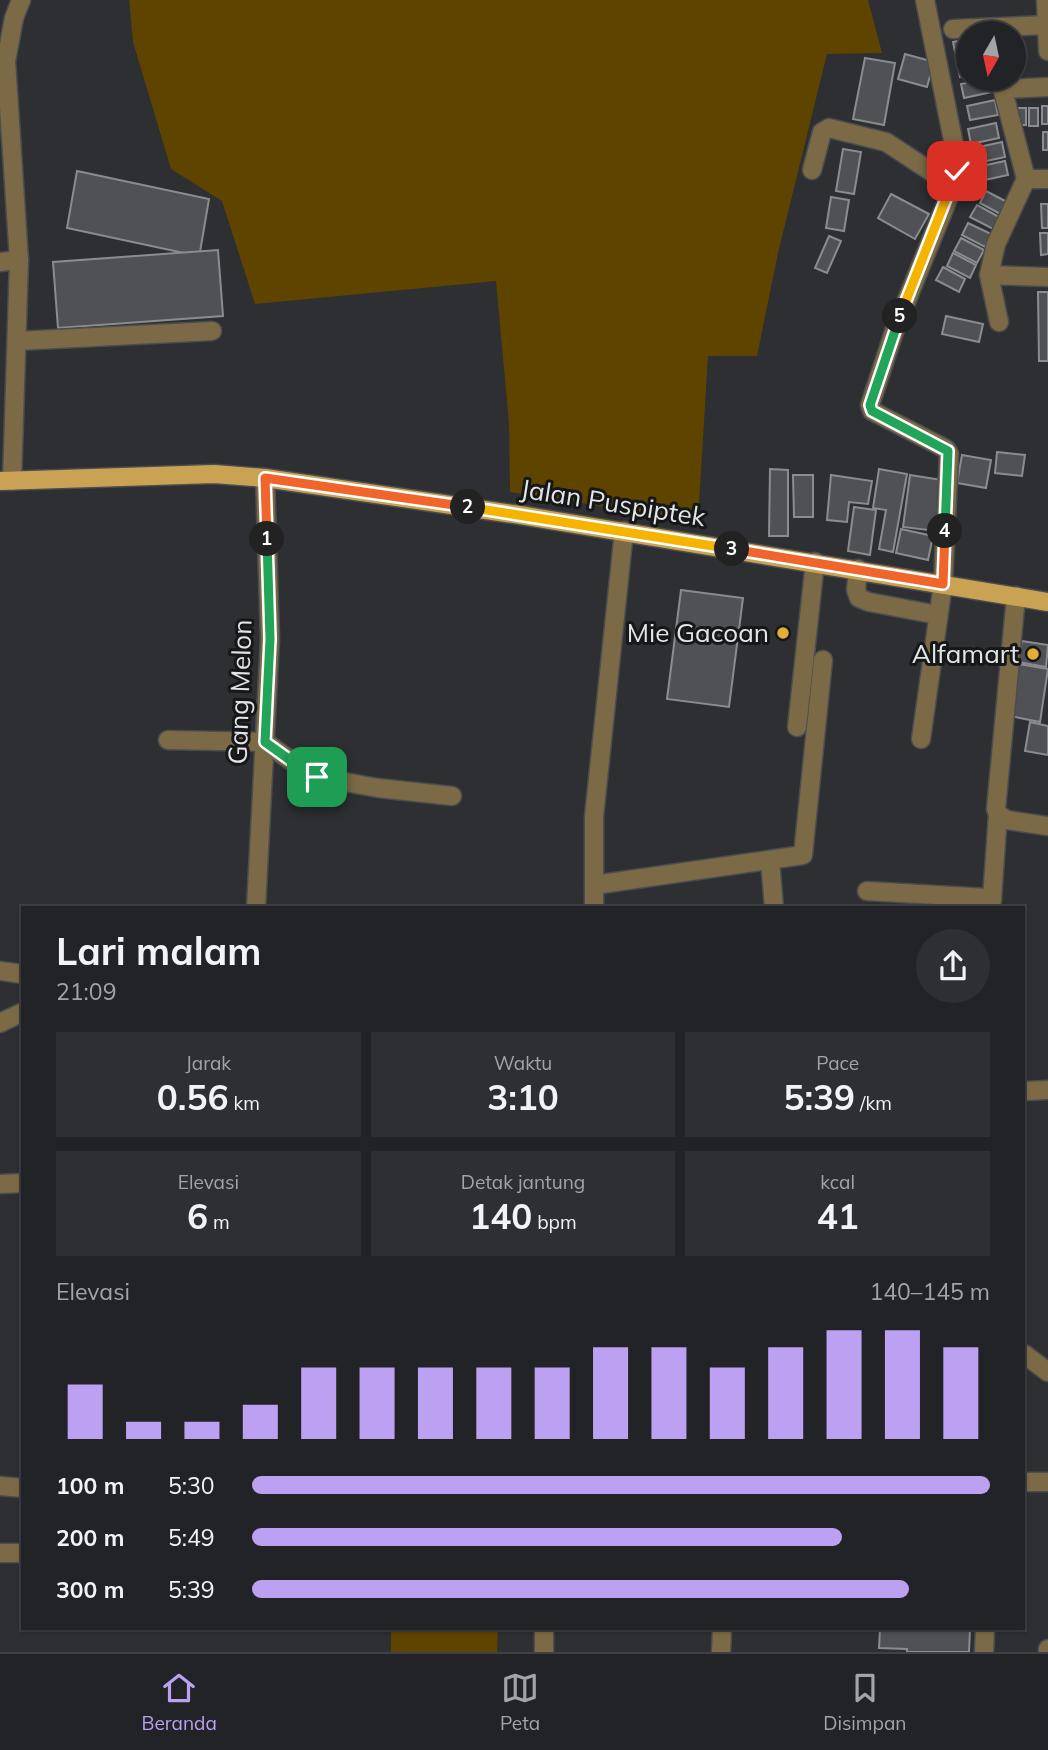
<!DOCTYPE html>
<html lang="id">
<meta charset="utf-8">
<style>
:root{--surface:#222326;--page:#2e2f32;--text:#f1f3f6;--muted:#a2a4a7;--line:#3f4043;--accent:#bca0f2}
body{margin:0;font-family:Mulish,sans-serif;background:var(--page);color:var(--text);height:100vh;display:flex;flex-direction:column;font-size:26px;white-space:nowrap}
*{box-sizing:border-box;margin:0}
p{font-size:23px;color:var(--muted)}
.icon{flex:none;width:38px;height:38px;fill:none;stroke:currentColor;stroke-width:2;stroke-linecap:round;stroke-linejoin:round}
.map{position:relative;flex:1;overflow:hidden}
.sheet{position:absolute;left:21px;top:906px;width:1004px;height:724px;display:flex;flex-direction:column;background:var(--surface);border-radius:0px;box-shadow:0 2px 5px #0004,0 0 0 2px var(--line)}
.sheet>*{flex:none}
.needle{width:46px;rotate:189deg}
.buttons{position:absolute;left:956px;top:21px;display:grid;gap:14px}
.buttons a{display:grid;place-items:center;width:70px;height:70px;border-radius:50%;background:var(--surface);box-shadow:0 2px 5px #0004,0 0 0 2px var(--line);font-size:35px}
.pin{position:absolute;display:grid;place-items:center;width:60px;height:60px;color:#fff;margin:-30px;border-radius:14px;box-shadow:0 4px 10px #0006}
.km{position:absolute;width:35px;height:35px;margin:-18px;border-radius:50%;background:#222;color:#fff;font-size:19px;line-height:35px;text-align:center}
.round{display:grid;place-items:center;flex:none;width:74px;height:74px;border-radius:37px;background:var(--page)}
.head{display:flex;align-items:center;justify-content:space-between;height:119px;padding:0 35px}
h1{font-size:38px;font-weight:700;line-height:52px}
.metrics{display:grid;grid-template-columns:repeat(3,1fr);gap:10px;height:119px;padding:7px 35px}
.metrics div{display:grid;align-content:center;border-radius:0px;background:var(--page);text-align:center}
.metrics b{font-size:35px;font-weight:700}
.metrics small{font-size:19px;font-weight:400}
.metrics p{font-size:19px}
.chart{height:196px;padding:14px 35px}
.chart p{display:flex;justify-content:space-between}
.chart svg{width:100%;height:126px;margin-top:7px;stroke:var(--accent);stroke-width:6}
ul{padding:0 35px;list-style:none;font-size:23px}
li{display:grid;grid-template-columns:112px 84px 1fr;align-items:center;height:52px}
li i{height:18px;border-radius:9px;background:var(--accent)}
.tabs{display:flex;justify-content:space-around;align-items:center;height:98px;border-top:2px solid var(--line);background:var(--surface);font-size:19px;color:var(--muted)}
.tabs a{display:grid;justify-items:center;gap:4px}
.tabs .active{color:var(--accent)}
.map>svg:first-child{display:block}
</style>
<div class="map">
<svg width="1048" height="1652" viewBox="0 0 1048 1652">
<rect width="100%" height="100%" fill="#2d2f32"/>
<g fill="#5f4400">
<path d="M129,0h739l14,53 -55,1 -49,199 -21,103h-49l-10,165 -188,-29 -1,-69 -13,-142 -241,23 -33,-103 -51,-32 -38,-127z"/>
<path d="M391,1629h107l-1,23h-106z"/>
</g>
<g fill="#4f5155" stroke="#898c90" stroke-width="2">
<path d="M968,39v15l-12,3 -3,-15z"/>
<path d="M905,54l29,8 -7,25 -29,-8z"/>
<path d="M865,58l30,5 -11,62 -31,-6z"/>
<path d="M968,60v15l-8,2 -3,-14z"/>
<path d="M989,79l3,13 -28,6 -3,-14z"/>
<path d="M995,100l3,15 -28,5 -3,-14z"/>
<rect x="1042" y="106" width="6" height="18"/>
<rect x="1017" y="108" width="9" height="17"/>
<rect x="1029" y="108" width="9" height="18"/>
<path d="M996,123l3,15 -28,6 -3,-15z"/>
<rect x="1043" y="132" width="5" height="18"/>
<path d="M1002,142l3,15 -28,6 -3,-15z"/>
<path d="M843,149l18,3 -7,42 -18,-3z"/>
<path d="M1005,161l3,14 -28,6 -3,-14z"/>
<path d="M77,171l132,28 -9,53 -16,1 -117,-25z"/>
<path d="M986,191l23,12 -7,12 -22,-12z"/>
<path d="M891,194l38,20 -14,25 -37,-21z"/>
<path d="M831,197l18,3 -5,31 -18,-3z"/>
<path d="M1041,204h7v24h-6z"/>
<path d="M977,205l22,12 -6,12 -23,-12z"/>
<path d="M968,223l23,11 -6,13 -23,-12z"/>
<path d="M1040,233h8v21l-7,1z"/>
<path d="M829,236l12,5 -14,32 -12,-5z"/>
<path d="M961,238l23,12 -7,13 -23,-12z"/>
<path d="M218,250l5,66 -165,12 -5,-66z"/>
<path d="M953,253l23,12 -6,13 -23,-12z"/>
<path d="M943,267l22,12 -6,13 -23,-12z"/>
<path d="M1038,292h10v69h-9z"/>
<path d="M946,316l37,8 -4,18 -37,-8z"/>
<path d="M997,452l28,3 -3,21 -27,-3z"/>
<path d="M962,455l29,5 -5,28 -29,-5z"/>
<path d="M770,469l18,1v66h-19z"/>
<path d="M879,469l28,5 -14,78 -14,-3 7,-39 -13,-2z"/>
<path d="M793,475h20v42h-19z"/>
<path d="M831,475l41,6 -4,23 -19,-2 -2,20 -20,-2z"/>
<path d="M910,475l32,5 -6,51 -33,-4z"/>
<path d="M854,507l22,3 -6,45 -22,-4z"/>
<path d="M901,529l32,7 -5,24 -32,-7z"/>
<path d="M681,590l62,8 -14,109 -62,-8z"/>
<path d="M1022,641l26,4 -2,22 -28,-5z"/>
<path d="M1019,664l29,5 -8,53 -30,-6z"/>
<path d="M1030,722l18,4v29l-23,-4z"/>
<path d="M880,1629h90l-1,23h-62v-3l-28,-1z"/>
</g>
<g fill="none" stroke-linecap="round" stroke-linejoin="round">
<g stroke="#4a4c4f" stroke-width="21">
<g id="minor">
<path d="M1046,0l2,51"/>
<path d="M953,29l94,-4"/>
<path d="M1002,89l46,-2"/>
<path d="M812,170l10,-38 7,-4 57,14 67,44"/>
<path d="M1026,179h22"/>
<path d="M0,262l19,-2"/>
<path d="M989,275l59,2"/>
<path d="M999,322l-10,-47 7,-31 30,-65 -26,-100"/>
<path d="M17,341l195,-10"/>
<path d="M12,481l7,-221 -13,-199 8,-43 7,-18"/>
<path d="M858,569l-2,21 3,8 10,4 69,13"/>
<path d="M1016,596l-20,213 2,5 9,6 41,6"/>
<path d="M797,727l18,-165"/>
<path d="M921,739l22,-155 6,-130 -3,-5 -74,-38 -2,-6 25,-76 62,-152 1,-12 -33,-165"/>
<path d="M168,740l97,2 43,31 9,4 61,11 74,8"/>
<path d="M770,860l4,48"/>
<path d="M594,885l209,-30 20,-195"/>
<path d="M867,891l121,7 4,1 -1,9"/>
<path d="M992,899l6,-85"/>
<path d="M256,908l14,-269 -5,-161"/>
<path d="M594,908v-91l30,-286"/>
<path d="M0,971l23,3"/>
<path d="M0,1023l23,-11"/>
<path d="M1024,1091l24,-1"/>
<path d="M0,1184l23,-1"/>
<path d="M1024,1354l24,18"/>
<path d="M1024,1482h24"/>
<path d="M0,1486l23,2"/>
<path d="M0,1553h23"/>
<path d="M544,1629v23"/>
<path d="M721,1652l1,-23"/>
<path d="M984,1652l1,-23"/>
<path d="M1048,1652v-3"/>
</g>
</g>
<g stroke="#4a4c4f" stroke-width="21">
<path id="major" d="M0,481l214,-7 51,4 255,37 528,87"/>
</g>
<use href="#minor" stroke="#7c6945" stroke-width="18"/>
<use href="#major" stroke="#caa253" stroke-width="18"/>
</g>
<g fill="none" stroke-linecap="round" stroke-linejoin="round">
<g stroke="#fff" stroke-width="14">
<path id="split-1" d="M267,539l3,100 -5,103 43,31 9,4"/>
</g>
<g stroke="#fff" stroke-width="14">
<path id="split-2" d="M267,539l-2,-61 203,29"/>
</g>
<g stroke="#fff" stroke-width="14">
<path id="split-3" d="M468,507l264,42"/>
</g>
<g stroke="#fff" stroke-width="14">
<path id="split-4" d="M732,549l211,35 2,-53"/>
</g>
<g stroke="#fff" stroke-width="14">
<path id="split-5" d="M900,316l-30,89 2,6 76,40 -3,80"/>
</g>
<g stroke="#fff" stroke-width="14">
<path id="split-6" d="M900,316l57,-145"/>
</g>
<use href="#split-1" stroke="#22a559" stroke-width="9"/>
<use href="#split-2" stroke="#f0652b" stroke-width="9"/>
<use href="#split-3" stroke="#f5b400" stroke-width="9"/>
<use href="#split-4" stroke="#f0652b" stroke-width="9"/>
<use href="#split-5" stroke="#22a559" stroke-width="9"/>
<use href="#split-6" stroke="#f5b400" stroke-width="9"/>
</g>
<g fill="#e4ae35" stroke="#161718" stroke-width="2.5">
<circle cx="783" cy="633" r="7"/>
<circle cx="1033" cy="654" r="7"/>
</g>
<g text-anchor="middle" stroke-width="6" stroke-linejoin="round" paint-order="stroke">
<g font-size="26" fill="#e2e4e6" stroke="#161718">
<text transform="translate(613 503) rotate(9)" y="9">Jalan Puspiptek</text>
<text transform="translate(240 692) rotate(-88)" y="9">Gang Melon</text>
</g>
<g font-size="26" fill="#e2e4e6" stroke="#161718" text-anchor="end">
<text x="769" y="642">Mie Gacoan</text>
<text x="1019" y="663">Alfamart</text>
</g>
</g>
</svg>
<div class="buttons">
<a><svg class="needle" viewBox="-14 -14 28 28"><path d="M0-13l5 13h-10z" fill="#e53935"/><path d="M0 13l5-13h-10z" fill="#a2a4a7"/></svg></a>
</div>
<div class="pin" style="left:317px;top:777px;background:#1e9e55"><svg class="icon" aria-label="arrive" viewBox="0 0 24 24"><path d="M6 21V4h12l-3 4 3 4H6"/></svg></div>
<div class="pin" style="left:957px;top:171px;background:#d93025"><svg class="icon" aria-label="check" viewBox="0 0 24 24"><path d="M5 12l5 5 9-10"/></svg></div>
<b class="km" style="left:267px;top:539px">1</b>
<b class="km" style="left:468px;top:507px">2</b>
<b class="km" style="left:732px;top:549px">3</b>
<b class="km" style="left:945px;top:531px">4</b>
<b class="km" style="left:900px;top:316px">5</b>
<section class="sheet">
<div class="head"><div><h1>Lari malam</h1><p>21:09</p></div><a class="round"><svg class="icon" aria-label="share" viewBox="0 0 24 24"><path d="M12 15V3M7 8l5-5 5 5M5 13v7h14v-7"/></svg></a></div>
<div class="metrics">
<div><p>Jarak</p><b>0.56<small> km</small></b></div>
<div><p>Waktu</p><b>3:10</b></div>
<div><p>Pace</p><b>5:39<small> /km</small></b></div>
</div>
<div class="metrics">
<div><p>Elevasi</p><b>6<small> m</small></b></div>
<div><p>Detak jantung</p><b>140<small> bpm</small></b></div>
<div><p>kcal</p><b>41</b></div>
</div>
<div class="chart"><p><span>Elevasi</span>140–145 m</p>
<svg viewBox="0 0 160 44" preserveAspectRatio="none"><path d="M5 44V25M15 44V38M25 44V38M35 44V32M45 44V19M55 44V19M65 44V19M75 44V19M85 44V19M95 44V12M105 44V12M115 44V19M125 44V12M135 44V6M145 44V6M155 44V12"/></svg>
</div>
<ul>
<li><b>100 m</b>5:30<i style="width:100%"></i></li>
<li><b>200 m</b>5:49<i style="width:80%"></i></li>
<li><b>300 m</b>5:39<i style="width:89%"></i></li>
</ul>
</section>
</div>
<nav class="tabs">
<a class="active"><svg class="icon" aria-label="home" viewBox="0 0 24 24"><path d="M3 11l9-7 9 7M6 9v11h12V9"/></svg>Beranda</a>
<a><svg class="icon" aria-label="map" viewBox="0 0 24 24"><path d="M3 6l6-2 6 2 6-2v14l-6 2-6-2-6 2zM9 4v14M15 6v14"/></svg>Peta</a>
<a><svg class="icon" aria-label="saved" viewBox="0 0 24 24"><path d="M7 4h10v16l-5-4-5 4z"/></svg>Disimpan</a>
</nav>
